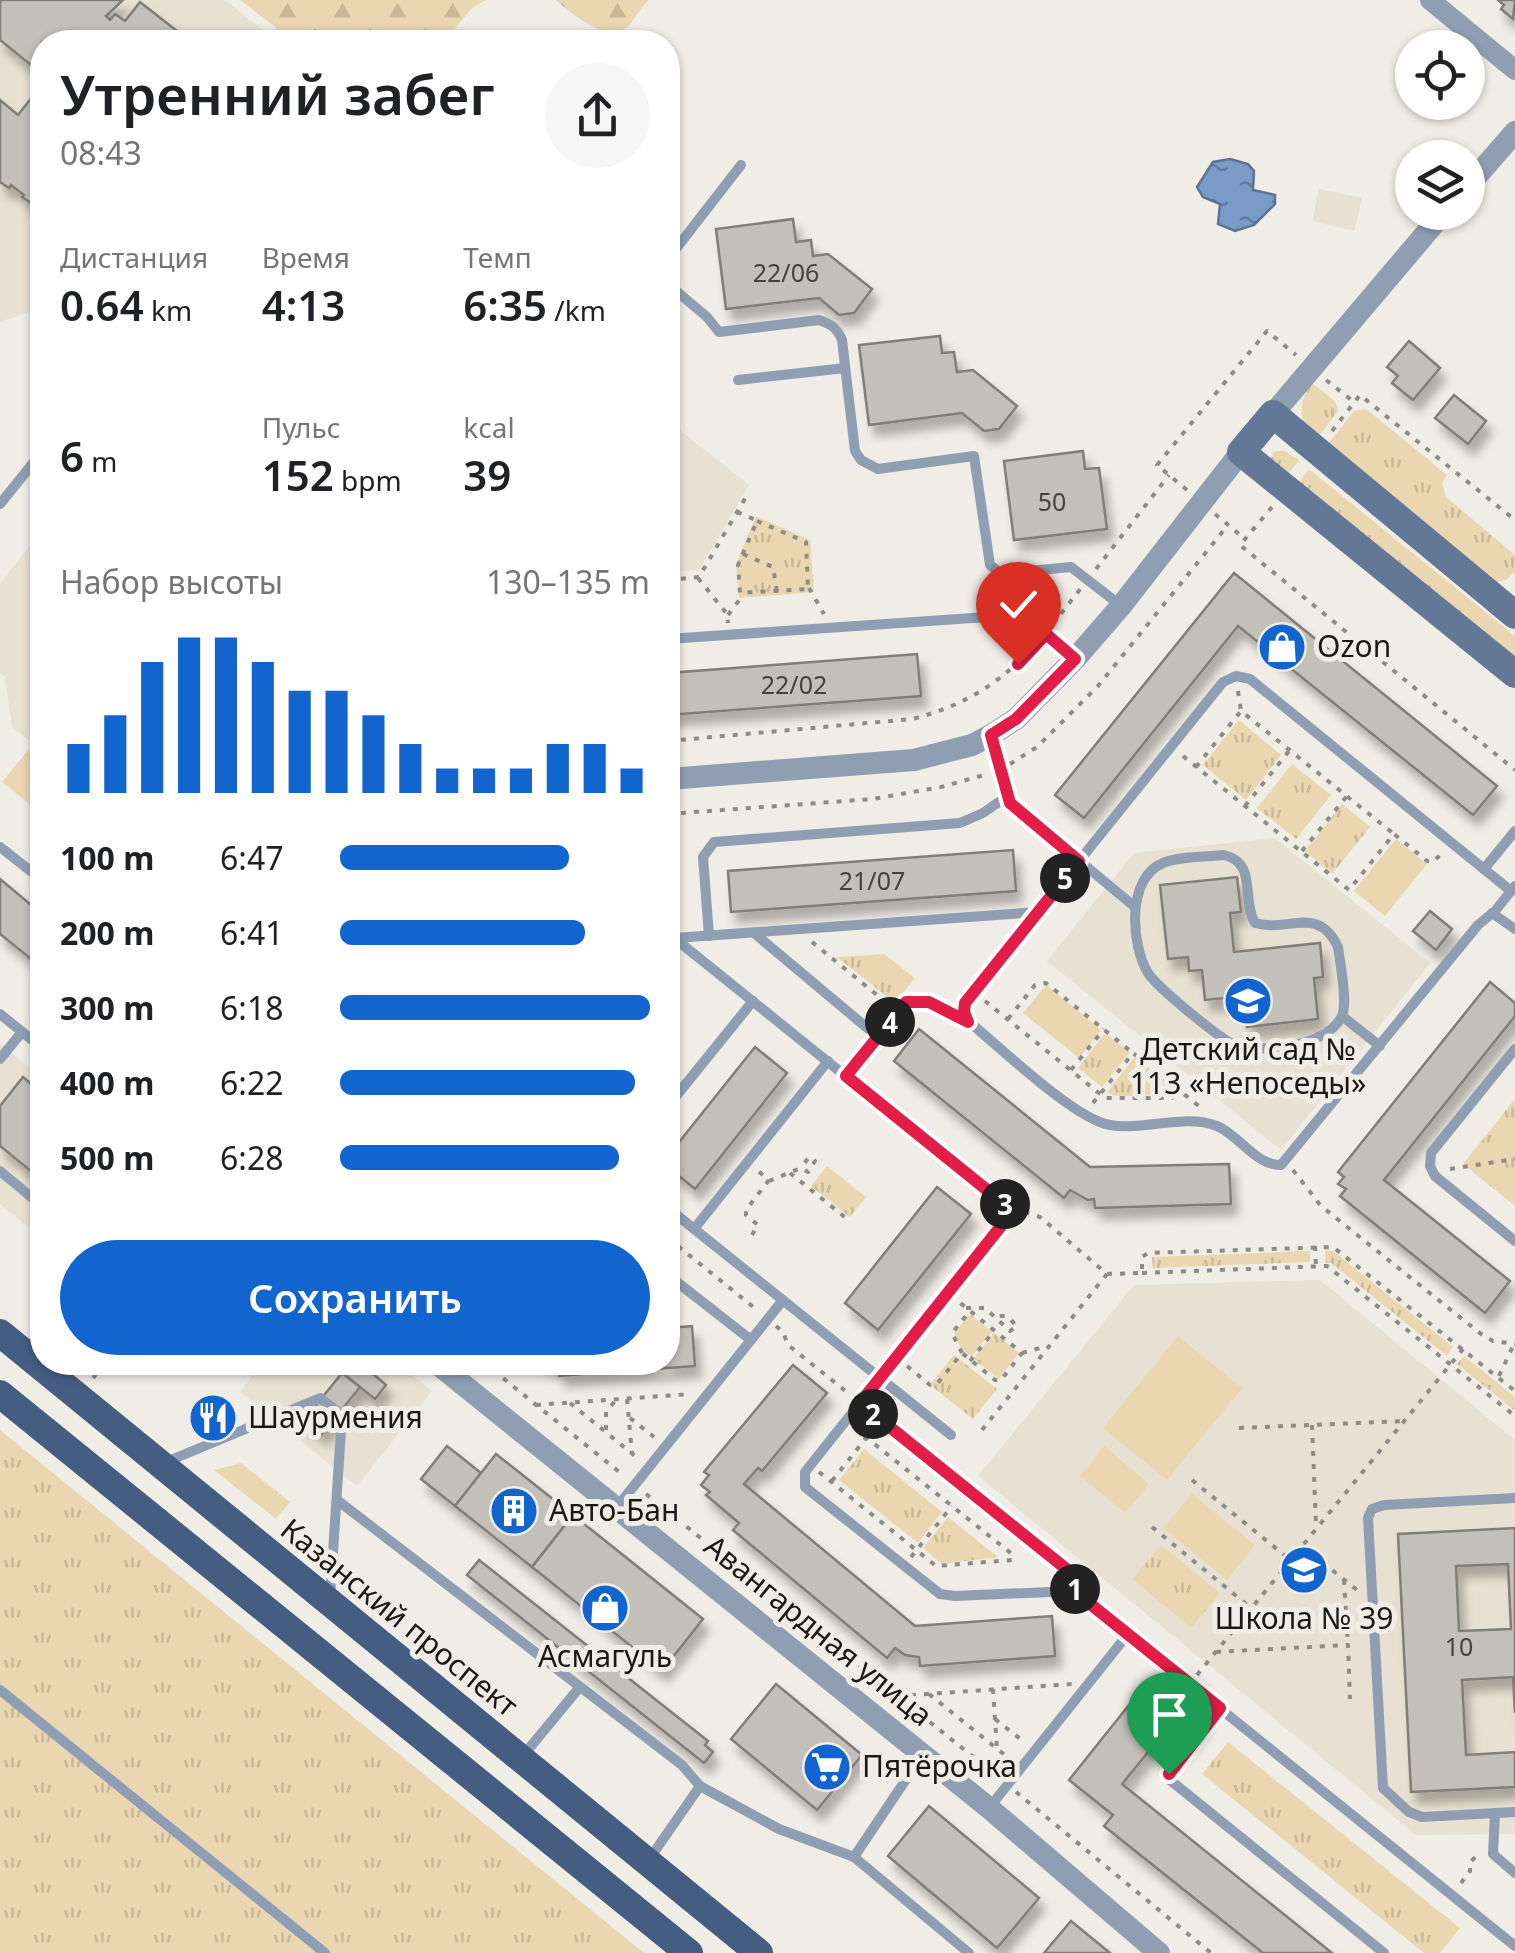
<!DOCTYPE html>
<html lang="ru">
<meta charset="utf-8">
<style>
:root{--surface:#fff;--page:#f6f6f6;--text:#202124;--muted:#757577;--accent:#1265cf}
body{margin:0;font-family:"Noto Sans",sans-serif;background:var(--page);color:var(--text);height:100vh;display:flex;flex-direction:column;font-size:38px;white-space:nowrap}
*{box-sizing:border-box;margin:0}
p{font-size:32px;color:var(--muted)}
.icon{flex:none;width:55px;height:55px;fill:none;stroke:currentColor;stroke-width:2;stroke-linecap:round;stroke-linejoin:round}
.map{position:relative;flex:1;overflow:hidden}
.panel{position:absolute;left:30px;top:30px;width:650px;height:1345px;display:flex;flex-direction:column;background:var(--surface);border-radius:40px;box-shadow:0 2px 8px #0004}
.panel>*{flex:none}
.controls{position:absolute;left:1395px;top:30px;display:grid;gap:20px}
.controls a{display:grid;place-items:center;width:90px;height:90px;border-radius:50%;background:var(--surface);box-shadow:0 2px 8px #0004;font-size:50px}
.pin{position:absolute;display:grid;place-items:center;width:85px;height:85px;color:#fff;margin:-102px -42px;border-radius:50% 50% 50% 0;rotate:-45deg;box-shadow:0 0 10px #0007}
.pin .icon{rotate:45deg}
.km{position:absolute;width:50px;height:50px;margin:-25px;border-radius:50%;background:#222;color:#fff;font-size:28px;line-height:50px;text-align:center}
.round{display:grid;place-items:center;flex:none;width:105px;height:105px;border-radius:52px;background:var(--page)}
.head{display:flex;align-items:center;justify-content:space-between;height:170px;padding:0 30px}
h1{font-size:55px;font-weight:600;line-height:75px}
.stats{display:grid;grid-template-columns:repeat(3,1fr);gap:15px;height:170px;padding:10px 30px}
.stats div{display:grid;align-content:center}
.stats b{font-size:42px;font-weight:600}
.stats small{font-size:28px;font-weight:400}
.stats p{font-size:28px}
.chart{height:280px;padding:20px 30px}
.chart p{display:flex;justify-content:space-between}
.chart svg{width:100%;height:180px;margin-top:10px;stroke:var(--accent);stroke-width:6}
.cta{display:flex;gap:20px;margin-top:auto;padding:20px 30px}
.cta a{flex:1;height:115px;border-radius:60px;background:var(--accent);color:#fff;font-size:40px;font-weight:600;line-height:115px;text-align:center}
ul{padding:0 30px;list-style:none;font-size:32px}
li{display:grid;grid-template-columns:160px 120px 1fr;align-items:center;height:75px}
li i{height:25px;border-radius:12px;background:var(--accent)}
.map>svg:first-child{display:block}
</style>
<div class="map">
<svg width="1515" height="1953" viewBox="0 0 1515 1953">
<defs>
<pattern id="grass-tufts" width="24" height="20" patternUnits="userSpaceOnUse" patternTransform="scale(2.5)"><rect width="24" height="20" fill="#ead7b2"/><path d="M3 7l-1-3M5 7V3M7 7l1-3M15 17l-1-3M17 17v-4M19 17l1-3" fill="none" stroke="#c8b898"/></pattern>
<pattern id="forest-firs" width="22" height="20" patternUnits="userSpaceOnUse" patternTransform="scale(2.5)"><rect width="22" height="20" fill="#ead7b2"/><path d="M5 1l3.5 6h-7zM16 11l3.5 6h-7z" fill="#c8b898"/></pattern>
<pattern id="water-ripples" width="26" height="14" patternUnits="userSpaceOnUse" patternTransform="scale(2.5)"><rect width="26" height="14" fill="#7a9ac8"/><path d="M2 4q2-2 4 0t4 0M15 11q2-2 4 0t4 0" fill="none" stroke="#637da1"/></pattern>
<filter id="shadow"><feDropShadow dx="6" dy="11" stdDeviation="5" flood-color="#0004"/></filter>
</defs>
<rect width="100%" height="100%" fill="#f0ece6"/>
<g fill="#e8e1d3">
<path d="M0,0h225l53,42h-236v265l-42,15z"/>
<path d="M1319,189l43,9 -8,33 -42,-10z"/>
<path d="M668,421l81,64 -50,85 -31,1z"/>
<path d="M42,530v221l-30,-24 -7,-50 -5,-4v-89z"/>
<path d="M1275,838l155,125 -149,187 -234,-189 87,-108z"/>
<path d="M0,1044l42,34v160l-42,-34z"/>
<path d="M1320,1280l195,160v394l-99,1 -438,-359 156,-191z"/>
<path d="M263,1362l134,1 35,28 -75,95 -117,-94z"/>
</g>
<g fill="url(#grass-tufts)">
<path d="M1312,383l23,18 3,10 -25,33c-12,-23 -18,-38 -1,-61z"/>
<path d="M1366,409l81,66 -5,8 4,14 69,58v17l-9,8 -13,3 -170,-133 31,-39z"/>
<path d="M1283,450l16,10 -16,20 -14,-20 5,-8z"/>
<path d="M1309,469l206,167v31l-220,-179z"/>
<path d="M756,516l54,24 4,52 -75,6 -3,-34z"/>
<path d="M1239,720l42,35 -35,45 -43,-35z"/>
<path d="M1292,764l39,31 -35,44 -39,-31z"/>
<path d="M1342,804l28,23 -38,47 -27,-23z"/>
<path d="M884,954l31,24 -20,25 -58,-46z"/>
<path d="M1105,1033l25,19 -28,35 -24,-19z"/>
<path d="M1135,1057l42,34 -3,4 -59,1 -8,-4z"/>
<path d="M1515,1099v107l-52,-42z"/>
<path d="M827,1166l39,31 -16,20 -39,-31z"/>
<path d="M1310,1251v11l-157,6 -1,-11z"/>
<path d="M1325,1251h8l120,96 -6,9 -116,-93h-5z"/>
<path d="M970,1314l22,18 -21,25 -10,-8 -7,-16z"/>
<path d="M994,1333l25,20 -20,26 -26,-20z"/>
<path d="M954,1355l43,34 -24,30 -43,-34z"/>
<path d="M1464,1356l51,41v14l-58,-47z"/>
<path d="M0,1430l644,523h-644z"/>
<path d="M864,1449l78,63 -24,31 -79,-63z"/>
<path d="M241,1463l49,39 -14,17 -62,-49z"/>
<path d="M948,1517l50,40 -56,7 -19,-16z"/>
<path d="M1161,1545l59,48 -29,35 -59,-49z"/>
<path d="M1228,1742l232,186 -20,25h-16l-222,-179z"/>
</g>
<g fill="url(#forest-firs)">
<path d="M240,0h246l-15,9 -27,33h-158l-12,-16z"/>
<path d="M555,0h94c-9,8 -13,18 -21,26 -21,20 -56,-14 -73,-26z"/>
</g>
<g fill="#ead7b2">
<path d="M29,749l13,11v54l-40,-32z"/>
<path d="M1396,839l31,25 -42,52 -31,-25z"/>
<path d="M1046,985l55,45 -22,28 -56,-45z"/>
<path d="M1178,1336l64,52 -75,92 -64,-52z"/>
<path d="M1104,1446l45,38 -24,29 -45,-37z"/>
<path d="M1192,1494l63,51 -28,35 -64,-52z"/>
</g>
<path fill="url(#water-ripples)" stroke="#5d7393" stroke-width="2.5" d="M1230,159l18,5 6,7 -1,19 22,5v9l-21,21 -19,6 -17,-7 2,-20 -17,-7 -6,-10 16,-25z"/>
<g fill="#c3c0b9" stroke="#817e78" stroke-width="2.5" fill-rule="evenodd" filter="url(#shadow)">
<path d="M0,0h123l-17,16 4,4 5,-6 10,7 15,-19 51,40h-149v32l-42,-34z"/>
<path d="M1498,0h17l-2,19 -12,-10 3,-4z"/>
<path d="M42,74v136l-20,-13 2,-2 -13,-10 -2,3 -9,-6v-82l18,15 22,-28 -5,-4z"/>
<path d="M793,219l3,23 15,-2 2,16 15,-2 44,35 -18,24 -15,2 -20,-17 -93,11 -10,-80z"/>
<path d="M940,336l2,17 12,-1 3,20 16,-2 44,36 -18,23 -15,2 -22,-18 -93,12 -10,-80z"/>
<path d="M1409,341l31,27 -27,32 -21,-17 6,-7 -11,-9z"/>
<path d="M1454,395l32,26 -18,23 -33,-26z"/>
<path d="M1083,451l2,18 14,-1 8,61 -93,11 -10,-79z"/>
<path d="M1234,573l263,213 -24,29 -235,-189 -154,192 -29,-23z"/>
<path d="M917,654l4,42 -253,19v-42z"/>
<path d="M1013,850l3,41 -285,21 -3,-41z"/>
<path d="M1237,877l4,35 -11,1 4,39 86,-9 3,34 -9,1 4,41 -71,8 -3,-31 -39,4 -3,-30 -13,1 -1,-14 -20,2 -8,-74z"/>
<path d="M0,879l42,35v54l-42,-34z"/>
<path d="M1430,911l22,18 -16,21 -23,-19z"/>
<path d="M1490,982l25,21v13l-131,164 126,101 -25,32 -145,-117 6,-7 -8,-5 6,-7 -6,-5z"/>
<path d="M919,1029l171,138 139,-3 2,40 -136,4 -1,-9 -6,1 -18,-10 -6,8 -170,-137z"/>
<path d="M755,1047l32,26 -92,116 -27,-22v-11z"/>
<path d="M23,1077l19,16v87l-42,-34v-40z"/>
<path d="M937,1187l34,27 -93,116 -33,-27z"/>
<path d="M692,1326l3,40 -136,10v-9l-19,-5h128v-34z"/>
<path d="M351,1362h8l27,23 -11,14 -33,-26z"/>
<path d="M793,1365l34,28 -65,78 -4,-3 -14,16 171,142 137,-10 3,40 -135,10 -1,-9 -14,-2 -10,-7 -8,10 -154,-128 6,-7 -33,-28 4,-3 -9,-7 8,-10 -5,-3z"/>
<path d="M342,1373l18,14 -38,47 -18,-14z"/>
<path d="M447,1446l34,27 -26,33 -34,-27z"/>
<path d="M496,1454l77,61 -41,52 -77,-61z"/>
<path d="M573,1515l130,104 -41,52 -130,-104z"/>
<path d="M1515,1528v185l-2,-36 -51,3 4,75 49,-3v35l-104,5 -13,-258zM1508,1564l3,65 -52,2 -3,-65z"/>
<path d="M479,1560l229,181 -3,4 8,7 -9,11 -237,-188z"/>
<path d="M776,1684l86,71 -45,55 -86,-71z"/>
<path d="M1137,1695l35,28 -50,61 210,169h-69l-159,-127 9,-11 -44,-35z"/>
<path d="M929,1806l110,92 -42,50 -109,-92z"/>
<path d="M1071,1921l39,32h-66z"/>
</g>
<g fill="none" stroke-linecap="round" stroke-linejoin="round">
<g stroke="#8e8c87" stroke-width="4" stroke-dasharray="5 8" stroke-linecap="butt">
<path d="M1326,380l28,22"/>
<path d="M1332,431l28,-36 155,125"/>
<path d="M1187,490l-30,-25 110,-134 29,24"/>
<path d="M1272,507l-32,38 275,225"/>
<path d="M737,512l19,8"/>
<path d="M1215,514l30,25"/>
<path d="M757,521l49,21 2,47 -68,4 -2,-28z"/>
<path d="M743,554l30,13 4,25"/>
<path d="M1096,569l73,-94"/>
<path d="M698,578l29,36 1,9"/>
<path d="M668,580l31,-3 48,-82"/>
<path d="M809,588l15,26"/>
<path d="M728,615l15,-20"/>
<path d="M1053,624l28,-36"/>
<path d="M1238,691l3,20"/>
<path d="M668,741l244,-22c52,-13 89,-36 125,-76"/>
<path d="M1183,756l166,134 45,-56 33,27 6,1 8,-8"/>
<path d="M1010,764l27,-17 61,-61 130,-161"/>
<path d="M1196,767l45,-56 153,123"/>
<path d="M1245,806l44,-55"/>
<path d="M668,814l205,-15 68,-12 47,-13"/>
<path d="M1302,851l45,-55"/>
<path d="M812,942l86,70"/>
<path d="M985,1001l120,97h67l9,-7"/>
<path d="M1008,1019l27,-34 11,-2 87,70"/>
<path d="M887,1026c25,-31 30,-31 66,-13"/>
<path d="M856,1065l12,-16"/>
<path d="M1071,1070l33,-41"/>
<path d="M1093,1103l40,-50 67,54"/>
<path d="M1450,1169l65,-10"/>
<path d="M1293,1170l28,36 160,128 12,7 22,3"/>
<path d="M790,1173l56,45"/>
<path d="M769,1181l32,-13 7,4 7,-11 -6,-4 -8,11"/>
<path d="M752,1235l6,-10 -12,-10v-5l23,-30 -11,-9"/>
<path d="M668,1238l89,72"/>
<path d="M1315,1246l1,20"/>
<path d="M1142,1273l185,-7 188,150"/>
<path d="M1107,1274l35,-1v-16l6,-4 185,-6 182,144"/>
<path d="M966,1308h19l25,23 7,-5 -10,-10h-11"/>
<path d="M776,1326l7,6 5,13 60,48"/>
<path d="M962,1353l-10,-20 18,-22"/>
<path d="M1022,1353l25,-7"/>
<path d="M970,1361l24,-30"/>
<path d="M483,1362l140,113"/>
<path d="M907,1366l23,19h6l26,-32 33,27h6l21,-27 -63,-51"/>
<path d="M1499,1376l15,-32"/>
<path d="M93,1378l13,-16"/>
<path d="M627,1399l5,55"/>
<path d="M570,1403l70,57"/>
<path d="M536,1405l155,-11"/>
<path d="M871,1412l206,167"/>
<path d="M630,1418l24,19"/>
<path d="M1312,1425l4,100"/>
<path d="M1239,1428l165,-7"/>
<path d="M606,1430v-18l10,-12"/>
<path d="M982,1430l125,-156 -67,-57 -12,-4"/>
<path d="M819,1472l117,94 76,-6v-6l-155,-124"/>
<path d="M1192,1480l97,79"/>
<path d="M832,1481l34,-43"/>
<path d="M646,1494l351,282"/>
<path d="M1152,1527l99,81"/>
<path d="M1302,1546l55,44"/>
<path d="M911,1557l41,-51"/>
<path d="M1344,1580l4,65"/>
<path d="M1216,1652l132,-7 2,54"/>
<path d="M1197,1675l266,-326"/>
<path d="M993,1689l4,60"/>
<path d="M929,1694l82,66"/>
<path d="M898,1696l174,-12"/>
<path d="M995,1719l28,22"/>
<path d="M1016,1792l195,161"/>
<path d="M1461,1883l9,-12v-9l11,-10"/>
</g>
<g stroke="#909eb3" stroke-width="10">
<path d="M668,259l73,-94"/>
<path d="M668,284l39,33 12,15 100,-12c12,4 18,8 23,20l13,111 6,9 17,9 96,-13 16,109 9,7 9,1 63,-6 49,38"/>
<path d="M738,380l107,-12"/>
<path d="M0,504l42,-52"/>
<path d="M997,616l2,-44"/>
<path d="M668,639l348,-24 10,3 49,41"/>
<path d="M991,736l19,67 125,104"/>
<path d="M0,847l42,33"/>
<path d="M1224,855c34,8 17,45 31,68 33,10 63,-19 83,24 2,16 10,55 4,69 -9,18 -33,27 -51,29 -17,2 -37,7 -54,1 -15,-5 -80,-59 -89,-73 -17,-28 -22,-95 15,-110 17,-7 42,-6 61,-8z"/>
<path d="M1484,869l31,-38"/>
<path d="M1511,891l-261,-212 -14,-3 -13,6 -258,321 -1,9 4,9c32,26 106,98 142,104 34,6 75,-12 107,1 22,9 39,40 64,39l197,-240 17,-14 20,-25"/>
<path d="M1492,913l23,16"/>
<path d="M668,933l345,278 -208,261v15l135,107 15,2 119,-5 441,355"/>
<path d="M754,933l124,104"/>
<path d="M709,936l-6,-79 11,-15 246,-19 23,-10 23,-16"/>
<path d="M675,938l363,-26"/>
<path d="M0,1014l42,34"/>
<path d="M1342,1016l38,30"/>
<path d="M1515,1049l-84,104 -1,13 5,10 80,65"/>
<path d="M0,1059l22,-27"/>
<path d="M668,1106l85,-105"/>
<path d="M0,1171l42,35"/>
<path d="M668,1208l283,227"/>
<path d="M694,1229l134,-168"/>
<path d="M668,1275l83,65"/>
<path d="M26,1352l16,-21"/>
<path d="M166,1462l154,-64 22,17 -12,183"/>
<path d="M1515,1498l-131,7 -12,4 -4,9 15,270 26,24 13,5 93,-5"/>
<path d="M337,1500l345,265 18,21 -52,75"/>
<path d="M617,1507l166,-207"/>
<path d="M0,1690l325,263"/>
<path d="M1220,1708l-51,64 1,8 214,173"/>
<path d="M522,1757l57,-69"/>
<path d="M700,1786l79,43 75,28 115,96"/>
<path d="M989,1808l139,-174"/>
<path d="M1495,1813l-2,41 22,19"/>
<path d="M854,1857l69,-103"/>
</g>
<path stroke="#909eb3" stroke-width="20" d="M1430,0l85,70"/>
<g stroke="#909eb3" stroke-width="22">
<path d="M1468,186l47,-54"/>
<path d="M1273,414l171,-202"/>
<path d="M668,779l246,-19 58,-15 19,-10 25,-16 59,-60 46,-53 120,-154"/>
<path d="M435,1362l554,446 170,145"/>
</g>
<path stroke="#637896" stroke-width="28" d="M1515,615l-242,-201 -32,38 274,222"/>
<g stroke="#445d81" stroke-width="28">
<path d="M0,1333l759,620"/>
<path d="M0,1394l689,559"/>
</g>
</g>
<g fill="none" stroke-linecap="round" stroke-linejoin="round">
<g stroke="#fff" stroke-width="20">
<path id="route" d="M1018,664l28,-30 29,25 -59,60 -25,16 19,68 69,58 -114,142 -1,9 4,10 -39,-20h-23l-60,74 167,135 -153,192 215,173 -1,15 146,117 -51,66"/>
</g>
<use href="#route" stroke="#e11d48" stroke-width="12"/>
</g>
<defs>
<g id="shop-disc" transform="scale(2.5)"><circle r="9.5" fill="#1265cf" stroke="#f0ece6"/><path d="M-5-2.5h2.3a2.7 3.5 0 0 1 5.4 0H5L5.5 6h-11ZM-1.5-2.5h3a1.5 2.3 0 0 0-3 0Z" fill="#fff"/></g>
<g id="school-disc" transform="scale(2.5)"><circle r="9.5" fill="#1265cf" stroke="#f0ece6"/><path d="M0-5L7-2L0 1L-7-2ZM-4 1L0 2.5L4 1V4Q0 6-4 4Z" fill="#fff"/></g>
<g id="restaurant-disc" transform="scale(2.5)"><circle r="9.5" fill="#1265cf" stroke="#f0ece6"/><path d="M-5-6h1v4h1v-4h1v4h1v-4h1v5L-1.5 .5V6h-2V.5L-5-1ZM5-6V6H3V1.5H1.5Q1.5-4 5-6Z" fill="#fff"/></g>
<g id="building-disc" transform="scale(2.5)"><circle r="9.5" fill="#1265cf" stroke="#f0ece6"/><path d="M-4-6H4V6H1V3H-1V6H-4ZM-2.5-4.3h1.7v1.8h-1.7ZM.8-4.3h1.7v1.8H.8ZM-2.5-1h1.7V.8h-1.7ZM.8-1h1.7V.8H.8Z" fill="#fff"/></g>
<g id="supermarket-disc" transform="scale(2.5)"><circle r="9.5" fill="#1265cf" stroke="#f0ece6"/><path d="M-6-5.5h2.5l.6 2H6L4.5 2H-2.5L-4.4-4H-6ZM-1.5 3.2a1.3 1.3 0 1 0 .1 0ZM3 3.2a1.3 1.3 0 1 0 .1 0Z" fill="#fff"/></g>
</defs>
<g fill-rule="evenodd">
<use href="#shop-disc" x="1282" y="647"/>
<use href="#school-disc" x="1248" y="1001"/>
<use href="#restaurant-disc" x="213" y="1418"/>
<use href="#building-disc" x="514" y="1511"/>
<use href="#school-disc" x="1304" y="1570"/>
<use href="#shop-disc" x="605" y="1608"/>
<use href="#supermarket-disc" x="827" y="1767"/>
</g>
<g text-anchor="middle" stroke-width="10" stroke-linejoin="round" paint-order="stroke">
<g font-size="25" fill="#44433f">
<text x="786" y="282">22/06</text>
<text x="1052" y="511">50</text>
<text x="794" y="694">22/02</text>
<text x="872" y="890">21/07</text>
<text x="1459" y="1656">10</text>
</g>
<g font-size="30" fill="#1a1916" stroke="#f0ece6" text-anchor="start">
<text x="1317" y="657">Ozon</text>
<text x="1248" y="1060" text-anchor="middle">Детский сад №<tspan x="1248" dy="34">113 «Непоседы»</tspan></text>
<text x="248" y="1428">Шаурмения</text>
<text x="549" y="1521">Авто-Бан</text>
<text x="1304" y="1629" text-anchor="middle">Школа № 39</text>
<text x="605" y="1667" text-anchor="middle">Асмагуль</text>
<text x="862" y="1777">Пятёрочка</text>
</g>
<g font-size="30" fill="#1a1916" stroke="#f0ece6">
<text transform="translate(399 1618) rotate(39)" y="10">Казанский проспект</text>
<text transform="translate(818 1631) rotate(39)" y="10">Авангардная улица</text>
</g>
</g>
</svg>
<div class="controls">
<a><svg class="icon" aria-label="locate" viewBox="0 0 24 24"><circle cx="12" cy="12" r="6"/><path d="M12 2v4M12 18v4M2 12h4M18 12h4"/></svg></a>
<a><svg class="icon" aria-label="layers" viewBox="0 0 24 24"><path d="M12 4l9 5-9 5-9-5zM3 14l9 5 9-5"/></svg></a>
</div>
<div class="pin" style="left:1169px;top:1774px;background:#1e9e55"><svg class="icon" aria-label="arrive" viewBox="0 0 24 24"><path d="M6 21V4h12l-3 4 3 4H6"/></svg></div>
<div class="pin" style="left:1018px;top:664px;background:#d93025"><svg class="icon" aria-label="check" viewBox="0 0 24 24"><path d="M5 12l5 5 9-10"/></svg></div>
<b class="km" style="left:1075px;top:1589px">1</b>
<b class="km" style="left:873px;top:1414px">2</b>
<b class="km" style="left:1005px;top:1204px">3</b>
<b class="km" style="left:890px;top:1022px">4</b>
<b class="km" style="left:1065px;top:878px">5</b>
<section class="panel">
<div class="head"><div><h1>Утренний забег</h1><p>08:43</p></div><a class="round"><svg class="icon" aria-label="share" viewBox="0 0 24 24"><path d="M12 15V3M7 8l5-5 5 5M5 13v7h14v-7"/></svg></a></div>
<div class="stats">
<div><p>Дистанция</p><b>0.64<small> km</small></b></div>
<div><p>Время</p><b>4:13</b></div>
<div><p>Темп</p><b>6:35<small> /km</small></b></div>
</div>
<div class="stats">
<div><b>6<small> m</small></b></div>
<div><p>Пульс</p><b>152<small> bpm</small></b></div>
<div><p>kcal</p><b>39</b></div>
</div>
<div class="chart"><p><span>Набор высоты</span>130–135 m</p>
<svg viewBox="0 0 160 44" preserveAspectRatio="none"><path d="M5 44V32M15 44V25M25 44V12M35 44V6M45 44V6M55 44V12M65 44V19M75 44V19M85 44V25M95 44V32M105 44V38M115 44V38M125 44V38M135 44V32M145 44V32M155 44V38"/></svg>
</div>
<ul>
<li><b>100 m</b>6:47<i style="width:74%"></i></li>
<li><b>200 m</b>6:41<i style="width:79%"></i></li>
<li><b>300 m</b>6:18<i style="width:100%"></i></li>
<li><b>400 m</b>6:22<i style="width:95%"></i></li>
<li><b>500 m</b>6:28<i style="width:90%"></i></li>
</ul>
<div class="cta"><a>Сохранить</a></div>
</section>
</div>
